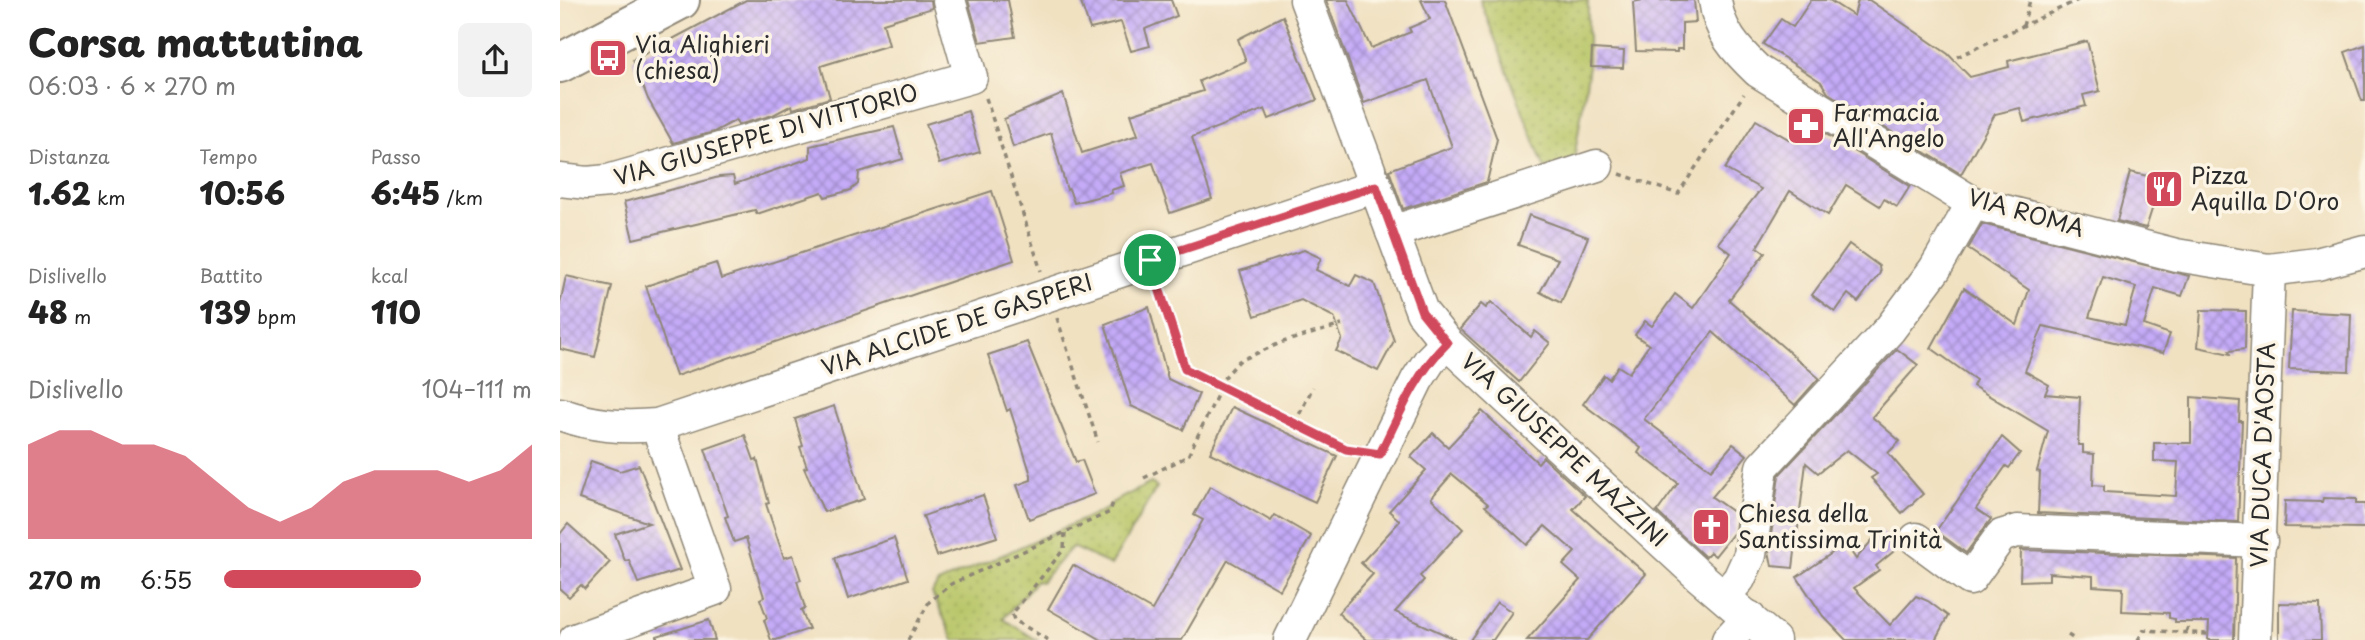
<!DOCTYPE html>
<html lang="it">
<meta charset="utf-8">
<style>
:root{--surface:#fff;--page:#f2f2f2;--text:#222;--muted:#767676;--accent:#d1495b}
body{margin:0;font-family:"Playpen Sans",sans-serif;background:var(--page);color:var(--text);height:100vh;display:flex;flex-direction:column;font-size:26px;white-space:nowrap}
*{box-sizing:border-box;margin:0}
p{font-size:23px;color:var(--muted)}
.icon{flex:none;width:38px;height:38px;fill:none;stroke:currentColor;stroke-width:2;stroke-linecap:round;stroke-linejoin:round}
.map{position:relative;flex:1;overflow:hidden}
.side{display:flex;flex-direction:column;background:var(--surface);width:560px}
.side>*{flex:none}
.pin{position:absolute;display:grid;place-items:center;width:60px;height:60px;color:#fff;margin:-30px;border:4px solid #fff;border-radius:50%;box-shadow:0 2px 7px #0007}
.round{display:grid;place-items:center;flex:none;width:74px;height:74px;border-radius:10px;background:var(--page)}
.summary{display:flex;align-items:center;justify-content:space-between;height:119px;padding:0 28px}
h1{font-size:38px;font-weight:800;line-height:52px}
.stats{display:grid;grid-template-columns:repeat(3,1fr);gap:10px;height:119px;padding:7px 28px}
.stats div{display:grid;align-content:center}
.stats b{font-size:30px;font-weight:800}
.stats small{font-size:19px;font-weight:400}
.stats p{font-size:19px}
.chart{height:196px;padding:14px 28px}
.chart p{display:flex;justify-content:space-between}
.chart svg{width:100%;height:126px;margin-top:7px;fill:var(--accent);opacity:.7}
ul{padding:0 28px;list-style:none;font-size:23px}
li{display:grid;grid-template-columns:112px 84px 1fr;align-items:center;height:52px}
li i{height:18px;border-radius:9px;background:var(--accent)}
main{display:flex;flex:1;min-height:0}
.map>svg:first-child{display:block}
</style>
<main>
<section class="side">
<div class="summary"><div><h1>Corsa mattutina</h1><p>06:03 · 6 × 270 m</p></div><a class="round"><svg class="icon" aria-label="share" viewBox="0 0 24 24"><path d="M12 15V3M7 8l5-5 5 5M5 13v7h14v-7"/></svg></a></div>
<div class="stats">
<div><p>Distanza</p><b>1.62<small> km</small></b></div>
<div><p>Tempo</p><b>10:56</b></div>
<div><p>Passo</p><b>6:45<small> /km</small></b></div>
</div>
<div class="stats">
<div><p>Dislivello</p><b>48<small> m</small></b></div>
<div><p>Battito</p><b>139<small> bpm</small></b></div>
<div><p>kcal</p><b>110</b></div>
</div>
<div class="chart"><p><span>Dislivello</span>104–111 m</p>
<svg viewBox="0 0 160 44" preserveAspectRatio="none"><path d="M0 44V11L10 6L20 6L30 11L40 11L50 15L60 24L70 33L80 38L90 33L100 24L110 20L120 20L130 20L140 24L150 20L160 11V44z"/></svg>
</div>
<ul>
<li><b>270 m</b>6:55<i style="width:64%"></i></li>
</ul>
</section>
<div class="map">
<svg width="1805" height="640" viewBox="0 0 1805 640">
<defs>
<pattern id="grass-dots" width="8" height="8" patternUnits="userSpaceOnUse" patternTransform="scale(1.75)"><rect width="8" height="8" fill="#b9c669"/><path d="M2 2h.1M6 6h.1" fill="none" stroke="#9faa5b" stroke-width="1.8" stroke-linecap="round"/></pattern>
<pattern id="building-cross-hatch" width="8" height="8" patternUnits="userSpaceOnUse" patternTransform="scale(1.75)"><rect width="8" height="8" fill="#c5abf8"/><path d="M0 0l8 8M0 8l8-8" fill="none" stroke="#a08bc9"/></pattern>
</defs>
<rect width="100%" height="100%" fill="#fcf5e5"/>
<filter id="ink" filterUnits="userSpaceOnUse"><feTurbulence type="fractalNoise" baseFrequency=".0143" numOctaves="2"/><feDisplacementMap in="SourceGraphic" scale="14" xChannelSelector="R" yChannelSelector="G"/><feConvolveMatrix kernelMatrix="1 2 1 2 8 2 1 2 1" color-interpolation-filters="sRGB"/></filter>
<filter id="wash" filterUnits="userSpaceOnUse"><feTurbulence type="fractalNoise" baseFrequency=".00686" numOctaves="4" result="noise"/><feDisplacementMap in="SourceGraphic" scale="28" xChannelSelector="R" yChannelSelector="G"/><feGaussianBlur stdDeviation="1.57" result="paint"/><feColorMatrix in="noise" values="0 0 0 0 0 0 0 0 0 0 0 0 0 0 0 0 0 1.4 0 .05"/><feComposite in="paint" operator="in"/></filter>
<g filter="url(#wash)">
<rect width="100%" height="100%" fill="#f0e1c1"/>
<g fill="url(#grass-dots)" stroke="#72784a" stroke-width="2">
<path d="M920,0h108v73l-14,86 -29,10z"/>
<path d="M591,483l6,4 -46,78 -39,-18 -31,35 -5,-1 -33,38 34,21h-83l-22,-47 6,-10 167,-73 8,-8z"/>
</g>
<g id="blocks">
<g fill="url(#building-cross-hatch)" fill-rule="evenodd">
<path d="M186,0h185l1,8 -49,15 6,22 -68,21 9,32 -37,11 -1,-4 -19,10 -35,10 -2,-5 -22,12 -41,11 -25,-44 -15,-39z"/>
<path d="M408,0h40l7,37 -35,5z"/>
<path d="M520,0h91l6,16 -32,13 5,17 -19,5 -10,-29 -31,7z"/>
<path d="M766,0h22l23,48 40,-16 -2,-4 21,-9 -9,-19h24l52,139 -10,43 -84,27 -14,-39 63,-23 -24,-67 -64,23z"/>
<path d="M1083,0h51l2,22 -14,1v26h-5v3l-41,-1 -3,-49z"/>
<path d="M1251,0h18l25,16 4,-16h11l79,54 22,23 39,-10 -1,-6 79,-20 13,50 -17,4 3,11 -62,16 -4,-14 -25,6 -34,60 -133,-81 -7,-11 -58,-38 18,-25 12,8z"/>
<path d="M723,16l34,84 -48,19 -4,-10 -73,28 20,62 -42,14 -17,-50 -33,10 4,13 -13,4 1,3 -38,10 -5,-14 -2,1 -16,-57 -38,14 -9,-28 59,-25 19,59 56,-18 -7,-21 72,-23 -4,-10 47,-20 -8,-22z"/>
<path d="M1805,45v56h-3l-17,-49z"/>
<path d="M1032,49l32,2 -1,17 -32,-1z"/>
<path d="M408,111l12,41 -41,12 -13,-40z"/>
<path d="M1196,120l34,20 13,-20 107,66 -13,21 -13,-8 -4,7 -34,-21 -18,30 -38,-24 -33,56 8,6 -36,47 90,78 -24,27 -82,-73 -69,87 67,51 22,-26 14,11 -35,42 25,18 -2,16 -20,25 -5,-4 -5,5 -48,-45 21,-29 -40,-30 3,-5 -58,-44 21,-29 5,4 9,-13 11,7 20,-28 -14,-10 10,-14 7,5 23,-32 18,14 38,-55 -13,-10 43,-54 -36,-20z"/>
<path d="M334,127l9,32 -44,13 -1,12 -7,6 -26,7 -3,-5 -65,22 -2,-4 -122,29 -9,-37 95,-25 14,-1 2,8 75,-26v-12z"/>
<path d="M1570,172l48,11 -5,19 -17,-5 -10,31 -29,-7z"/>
<path d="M432,191l22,69 -338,116 -30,-90 70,-23 5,16z"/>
<path d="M969,215l59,22 -27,66 -21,-11 18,-33 -40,-14z"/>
<path d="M1422,224l207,52 -7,20 -27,-8 -11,37 26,9 -7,19 -120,-27 -18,45 24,14 -4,9 35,3 -2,48h5v8l11,1 -1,31 11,1v6l72,4 2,-34 -24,-1v-18h37v-46l49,4 -1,20h3l-4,101 -200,-9 2,-41 -3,-1 11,-40 -75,-45 3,-6 -45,-32 33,-60 53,37 12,-35 -61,-41zM1543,277l33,10 -11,38 -36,-8z"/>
<path d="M1289,244l30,22 1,7 -22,29 -10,-8 -13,18 -23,-17z"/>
<path d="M744,250l17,8 -5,12 34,16 6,-11 18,8 20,58 -16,30 -42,-20 6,-12 -8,-22 -33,-17 -46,16 -15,-45z"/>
<path d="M6,276l46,10 -17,71 -35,-8v-45z"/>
<path d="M931,302l40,35 4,-6 15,12 -31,39 -59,-53 21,-25 5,4z"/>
<path d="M589,307l19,72 31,15 -16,36 -52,-24 -26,-82z"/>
<path d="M1641,310l45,1 -1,38 -16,2 1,3 -32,-7z"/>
<path d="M1732,311l59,3 -2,57 -60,-2z"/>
<path d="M467,342l49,120 6,-2 13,34 -66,25 -12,-34 14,-5v-5l-21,-66 -3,2 -19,-56z"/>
<path d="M1337,349l21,16 -46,52 28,24 -12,12 35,41 -21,19 -31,-35 6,-4 -30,-24 -29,23 -12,-10 -13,105 -21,-2 -3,-15 10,-76z"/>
<path d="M274,406l30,93 -40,13 -20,-44 3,-1 -7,-20 3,-1 -8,-27z"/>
<path d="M672,407l105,49 -22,46 -105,-49z"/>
<path d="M922,411l56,52 5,-6 42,39 -12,13 73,65 -59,66h-60l53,-60 -17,-15 12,-13 -30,-26 -18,19 -42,-39 3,-2 -36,-30 -21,24 32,31 -43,47 4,4 -29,32 62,28h-90l-29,-27 35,-39 -12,-11 39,-42 -11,-10 37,-41 -15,-13 22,-24 15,14z"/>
<path d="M185,435l9,25 3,-1 12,44 -3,1 18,54 9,-3 8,25 -4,1 8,27 -4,2 8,19 -33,11h-5l-7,-20 3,-2 -7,-19 4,-2 -18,-59 -12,4 -9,-25 3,-1 -23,-67z"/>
<path d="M1442,437l18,16 -11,15 -3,-2 -30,43 15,10 -25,34 -30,-22z"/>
<path d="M31,461l29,10 19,-6 41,105 -42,13 -9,-23 -4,1 -10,-27 34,-11 -70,-24z"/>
<path d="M650,486l61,35 4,-6 36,21 -31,54 -52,-30 -46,80h-80l-54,-31 25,-44 79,45 51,-90 -9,-5z"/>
<path d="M423,495l14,42 -60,19 -14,-40z"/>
<path d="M1763,498l33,1v5h9v24l-81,-1 1,-26 37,1z"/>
<path d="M8,524l42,38 -25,27 -4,-4 -12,12 -9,-8v-55z"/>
<path d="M1320,531l19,16 -23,19 3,4 -25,18 36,37 26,-29 12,5 20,15 -13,24h-89l-23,-24 -26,-39 44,-30 6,-1 9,13z"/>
<path d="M334,538l14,41 -60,20 -13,-41z"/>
<path d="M1461,550l215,8 -2,82h-26l1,-18h-34v-3l-6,-1v-5l-47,-2 1,-23 -30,-2v-10l-44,-3v7l-29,1z"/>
<path d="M937,602l15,10 -19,28h-23z"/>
<path d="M1719,603l41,1 1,36h-42z"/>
<path d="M149,620l6,20h-58v-4z"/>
</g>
</g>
</g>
<g filter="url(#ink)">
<use href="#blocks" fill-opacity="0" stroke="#8e8676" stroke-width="2"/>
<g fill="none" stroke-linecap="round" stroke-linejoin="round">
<g stroke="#8e8676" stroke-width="35">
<g id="minor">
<path d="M746,0l116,312 25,31 251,232 76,65"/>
<path d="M1155,0c4,32 21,50 43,71l215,132 203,52 93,15 48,-6 48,-13"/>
<path d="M0,180l27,3 21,-2 363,-104 -22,-77"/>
<path d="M832,232l205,-66"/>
<path d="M0,414c33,12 62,14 97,11l719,-239"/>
<path d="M1356,539l54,40 31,-43 16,-5 244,10"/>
<path d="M1164,596l15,-17 11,-24 12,-88 128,-138 45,-60 38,-66"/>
<path d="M15,640l140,-51 -58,-164"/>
<path d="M730,640l127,-260 13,-20 17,-17"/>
<path d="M1168,640l21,-23"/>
<path d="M1695,640l14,-370"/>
</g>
</g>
<g stroke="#8e8676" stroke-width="42">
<path id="major" d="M0,63l120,-63"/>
</g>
<g stroke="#8e8676" stroke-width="3.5" stroke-dasharray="5 5" stroke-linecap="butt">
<path d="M1463,26l7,-26"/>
<path d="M1397,57l121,-57"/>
<path d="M426,98l55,173"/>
<path d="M1060,174l58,20 66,-100"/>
<path d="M598,285l27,84 169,81"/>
<path d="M497,318l41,124"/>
<path d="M657,386l22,-25 44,-19 59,-17"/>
<path d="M735,423l18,-36"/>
<path d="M584,478l44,-22 32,-67"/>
<path d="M1626,632l4,-10"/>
<path d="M1508,635l8,5"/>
<path d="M348,640l21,-38 22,-18 159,-72 3,-10"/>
<path d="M488,640l-34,-20 -2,-6 52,-65 1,-17"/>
<path d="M1578,640l6,-10 64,4"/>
</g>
<use href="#minor" stroke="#fff" stroke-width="32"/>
<use href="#major" stroke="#fff" stroke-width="38"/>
</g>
</g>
<g fill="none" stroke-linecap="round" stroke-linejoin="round" filter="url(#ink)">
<g stroke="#fff" stroke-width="14">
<path id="route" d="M816,186l46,126 25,31c-31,30 -48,72 -67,111l-34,-5 -161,-80 -35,-109z"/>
</g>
<use href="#route" stroke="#d1495b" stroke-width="9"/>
</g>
<defs>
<g id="bus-square" transform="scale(2.0125)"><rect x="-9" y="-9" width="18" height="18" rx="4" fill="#d1495b" stroke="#fcf5e5"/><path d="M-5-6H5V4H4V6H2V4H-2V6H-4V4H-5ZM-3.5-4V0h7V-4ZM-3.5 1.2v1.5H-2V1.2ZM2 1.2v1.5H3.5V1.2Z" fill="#fff"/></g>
<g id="pharmacy-square" transform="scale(2.0125)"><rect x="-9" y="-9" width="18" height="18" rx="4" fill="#d1495b" stroke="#fcf5e5"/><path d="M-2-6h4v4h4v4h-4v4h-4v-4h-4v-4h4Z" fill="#fff"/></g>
<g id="restaurant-square" transform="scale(2.0125)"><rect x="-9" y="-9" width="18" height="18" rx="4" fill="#d1495b" stroke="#fcf5e5"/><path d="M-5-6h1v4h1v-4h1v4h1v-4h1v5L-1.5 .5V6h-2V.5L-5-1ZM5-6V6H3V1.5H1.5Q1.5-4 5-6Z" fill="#fff"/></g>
<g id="church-square" transform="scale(2.0125)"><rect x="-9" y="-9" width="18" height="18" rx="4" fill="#d1495b" stroke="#fcf5e5"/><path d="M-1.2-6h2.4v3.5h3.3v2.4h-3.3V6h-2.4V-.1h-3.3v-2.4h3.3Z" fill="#fff"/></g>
</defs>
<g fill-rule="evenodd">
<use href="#bus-square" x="48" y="58"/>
<use href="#pharmacy-square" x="1246" y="126"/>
<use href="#restaurant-square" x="1604" y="189"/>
<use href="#church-square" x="1151" y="527"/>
</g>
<g text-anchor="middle" stroke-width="7" stroke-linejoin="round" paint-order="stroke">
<g font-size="23" fill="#2b2b2b" stroke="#fcf5e5" text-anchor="start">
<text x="75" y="53">Via Alighieri<tspan x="75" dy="26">(chiesa)</tspan></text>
<text x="1273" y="121">Farmacia<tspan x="1273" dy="26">All'Angelo</tspan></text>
<text x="1631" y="184">Pizza<tspan x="1631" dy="26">Aquilla D'Oro</tspan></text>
<text x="1178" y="522">Chiesa della<tspan x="1178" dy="26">Santissima Trinità</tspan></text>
</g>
<g font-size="23" fill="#2b2b2b" stroke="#fcf5e5">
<text transform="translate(206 135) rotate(-16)" y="8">VIA GIUSEPPE DI VITTORIO</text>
<text transform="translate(1466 213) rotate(16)" y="8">VIA ROMA</text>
<text transform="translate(397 325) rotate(-18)" y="8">VIA ALCIDE DE GASPERI</text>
<text transform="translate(1004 450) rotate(43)" y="8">VIA GIUSEPPE MAZZINI</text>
<text transform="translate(1703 455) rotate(-88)" y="8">VIA DUCA D'AOSTA</text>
</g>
</g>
</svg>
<div class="pin" style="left:590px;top:260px;background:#1e9e55"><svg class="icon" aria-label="arrive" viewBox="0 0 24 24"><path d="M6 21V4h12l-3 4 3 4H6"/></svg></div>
</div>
</main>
